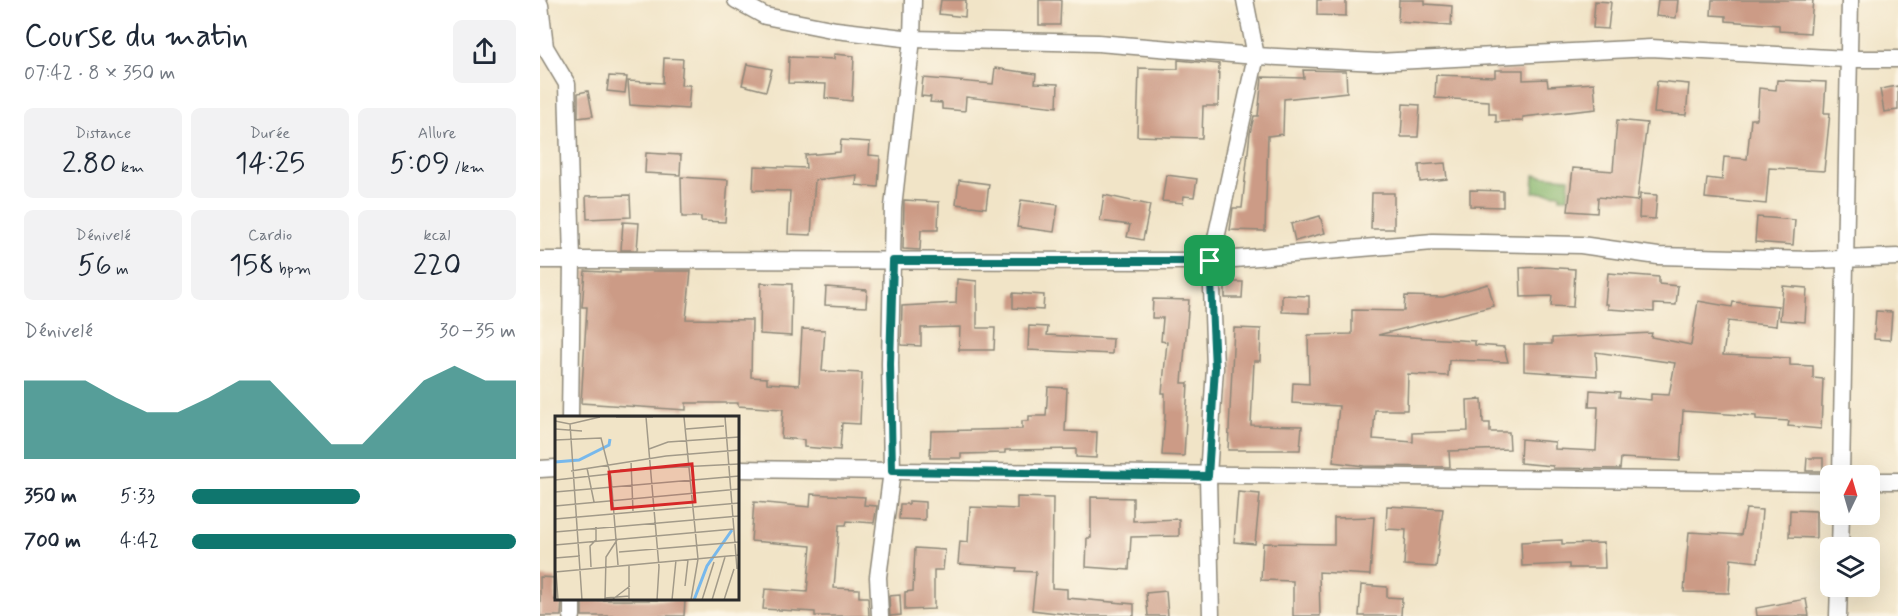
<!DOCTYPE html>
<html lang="fr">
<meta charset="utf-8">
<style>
:root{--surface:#fff;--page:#f2f2f3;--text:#1f2937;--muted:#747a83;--accent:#0f766e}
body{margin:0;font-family:Mynerve,sans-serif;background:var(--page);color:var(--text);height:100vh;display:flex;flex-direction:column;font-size:22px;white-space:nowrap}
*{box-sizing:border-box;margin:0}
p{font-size:20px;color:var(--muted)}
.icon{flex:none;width:33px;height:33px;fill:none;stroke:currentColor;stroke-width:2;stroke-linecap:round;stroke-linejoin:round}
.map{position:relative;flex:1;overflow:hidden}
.panel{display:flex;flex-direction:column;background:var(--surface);width:540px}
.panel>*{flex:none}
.needle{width:39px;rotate:5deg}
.controls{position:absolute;left:1280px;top:465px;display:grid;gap:12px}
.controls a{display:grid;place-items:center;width:60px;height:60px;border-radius:9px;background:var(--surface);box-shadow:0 6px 24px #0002;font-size:30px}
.pin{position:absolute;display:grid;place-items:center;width:51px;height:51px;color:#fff;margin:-26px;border-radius:12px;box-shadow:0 3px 9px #0006}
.round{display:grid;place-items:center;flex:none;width:63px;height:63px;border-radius:9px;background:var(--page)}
.summary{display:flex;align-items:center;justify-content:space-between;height:102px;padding:0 24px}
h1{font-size:33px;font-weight:600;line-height:45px}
.figures{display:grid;grid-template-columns:repeat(3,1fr);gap:9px;height:102px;padding:6px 24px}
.figures div{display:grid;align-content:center;border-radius:9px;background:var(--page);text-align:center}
.figures b{font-size:30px;font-weight:600}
.figures small{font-size:16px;font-weight:400}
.figures p{font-size:16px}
.chart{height:168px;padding:12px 24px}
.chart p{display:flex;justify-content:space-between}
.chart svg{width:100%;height:108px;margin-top:6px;fill:var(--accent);opacity:.7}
ul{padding:0 24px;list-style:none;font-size:20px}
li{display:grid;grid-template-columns:96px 72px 1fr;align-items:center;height:45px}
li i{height:15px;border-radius:8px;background:var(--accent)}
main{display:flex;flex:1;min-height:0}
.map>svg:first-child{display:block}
</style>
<main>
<section class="panel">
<div class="summary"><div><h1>Course du matin</h1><p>07:42 · 8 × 350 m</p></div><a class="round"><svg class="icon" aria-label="share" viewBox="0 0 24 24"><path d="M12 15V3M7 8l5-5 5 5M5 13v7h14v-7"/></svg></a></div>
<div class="figures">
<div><p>Distance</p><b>2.80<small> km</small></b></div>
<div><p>Durée</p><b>14:25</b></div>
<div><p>Allure</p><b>5:09<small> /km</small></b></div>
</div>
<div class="figures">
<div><p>Dénivelé</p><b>56<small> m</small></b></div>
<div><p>Cardio</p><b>158<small> bpm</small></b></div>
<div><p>kcal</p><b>220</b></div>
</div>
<div class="chart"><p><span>Dénivelé</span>30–35 m</p>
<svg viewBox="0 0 160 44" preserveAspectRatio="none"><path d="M0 44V12L10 12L20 12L30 19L40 25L50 25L60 19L70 12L80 12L90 25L100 38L110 38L120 25L130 12L140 6L150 12L160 12V44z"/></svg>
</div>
<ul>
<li><b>350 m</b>5:33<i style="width:52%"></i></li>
<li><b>700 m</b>4:42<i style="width:100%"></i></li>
</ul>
</section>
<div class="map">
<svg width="1358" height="616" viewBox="0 0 1358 616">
<rect width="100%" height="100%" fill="#fcf5e5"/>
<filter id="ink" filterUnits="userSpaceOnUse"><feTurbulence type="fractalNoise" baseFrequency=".0167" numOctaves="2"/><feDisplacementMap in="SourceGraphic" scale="12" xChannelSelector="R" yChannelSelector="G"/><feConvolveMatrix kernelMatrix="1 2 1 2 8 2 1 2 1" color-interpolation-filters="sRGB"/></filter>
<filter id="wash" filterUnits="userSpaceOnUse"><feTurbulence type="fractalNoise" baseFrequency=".008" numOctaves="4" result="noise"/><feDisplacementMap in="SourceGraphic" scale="24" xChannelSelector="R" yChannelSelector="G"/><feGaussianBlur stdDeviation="1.35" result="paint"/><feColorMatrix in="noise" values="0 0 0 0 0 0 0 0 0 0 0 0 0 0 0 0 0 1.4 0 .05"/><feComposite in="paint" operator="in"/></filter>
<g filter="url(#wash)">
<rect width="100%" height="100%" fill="#f1e4c7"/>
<path fill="#89b76f" stroke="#5a714d" stroke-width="1.5" d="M994,175l35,3 -1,20h-8v-4l-27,-2z"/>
<g id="blocks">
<g fill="#cc9b86">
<path d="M401,0h25l-1,17 -26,-3z"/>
<path d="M499,0h22l-1,25h-21z"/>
<path d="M777,0h29v16l-29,-1z"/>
<path d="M859,0h26v4l27,2 -1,20 -53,-4z"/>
<path d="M1118,0h20l-2,18 -20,-2z"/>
<path d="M1172,0h101l-3,33 -31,-2v-6l-53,-4v-5l-15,-1z"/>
<path d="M1055,1l16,1 -3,27 -15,-1z"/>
<path d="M294,54l20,2 -2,45 -27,-3 1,-14 -38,-1 1,-26 45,2z"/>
<path d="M124,58l19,1 -2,26h9l-2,24 -58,-4 -2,-24 35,2z"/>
<path d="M638,60l41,4 -1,42h-15l-1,32 -65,-2 2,-68 39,1z"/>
<path d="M207,64l25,5 -6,22 -24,-6z"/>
<path d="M455,68l41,6 -1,9 23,1 -1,23 -91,-10 -1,14 -23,-2v-6l-12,-1 1,-5 -10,-1 2,-18 70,6z"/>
<path d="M763,70l43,1 1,21 -63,7 -1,35 -15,2 -3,95 -35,-1 3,-22h9l8,-75 4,-17h4l4,-39 42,1z"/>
<path d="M955,70h28v10l24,-1 1,7 46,-3 2,26 -73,8v4l-27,1v-8h-7v-13l-54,-3 1,-23 59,2z"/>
<path d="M69,76l18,1 -2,16 -18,-2z"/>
<path d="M1237,80l49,2 -2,31h6l-6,58 -55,-3 -3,36 -61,-6 2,-20 15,2 2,-23 23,2 4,-40h6l2,-31 17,2z"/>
<path d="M1117,81l32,3 -3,31 -32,-2z"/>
<path d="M1358,86v24l-14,2 -4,-23z"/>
<path d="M48,91l5,25 -15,2v-25z"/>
<path d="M863,104l17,1 -2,32h-17z"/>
<path d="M1077,120l30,3 -10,78 -39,-4 -1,16 -29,-2 5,-43 40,3z"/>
<path d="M301,140l29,2 -1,13 11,1 -2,31 -22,-2 1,-10 -42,5 -4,55 -23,-1 2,-43 -37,-1 1,-24 52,2 -1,-13 35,-3z"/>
<path d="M106,153l35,2 -1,20 -35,-2z"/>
<path d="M905,163l2,16 -27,3 -1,-17z"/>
<path d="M626,175l31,4 -3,18 -10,-1 -1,7 -21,-2z"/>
<path d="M141,177l47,3 -3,42 -24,-1v-4h-19z"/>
<path d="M419,180l30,4 -3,24 -30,-4z"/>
<path d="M930,190l33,1v16l-33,-1z"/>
<path d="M832,193h22v36h-23z"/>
<path d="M1100,194l17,1 -2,24 -16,-1z"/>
<path d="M90,195l1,22 -44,2 -1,-23z"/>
<path d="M564,195l46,10 -7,35 -16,-3 3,-12 -30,-4z"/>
<path d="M364,200l35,2 -1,28h-17l-1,20 -17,-1z"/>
<path d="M481,200l37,5 -4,27 -37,-5z"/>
<path d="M780,216l5,17 -30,8 -4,-17z"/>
<path d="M1217,217l38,3 -2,25 -38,-3z"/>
<path d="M83,222l16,1 -2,27h-16z"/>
<path d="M1002,267l33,2 -2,38 -22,-1 1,-10 -31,1 -1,-29z"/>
<path d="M45,271l35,2v-2h71l-5,48 66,1 -1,57 16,1v5l32,2 3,-56 23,1 -3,41 40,2 -2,51 -18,-1 -2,27 -36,-3v-7l-23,-2 2,-29 -45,-3v-3h-52v7l-105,-7 6,-96h-5z"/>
<path d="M1068,273l51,4v7l19,2 -2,19 -22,-1v8l-46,-3v-5h-3z"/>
<path d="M417,279l20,2v47h18l-1,22h-35l1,-23 -39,1v18l-20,-1 1,-39 54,-3z"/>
<path d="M685,282h18l-1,16h-17z"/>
<path d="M221,283l31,1 -1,52 -31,-2z"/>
<path d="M948,284l6,22 -116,29 97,6v4l29,2 4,15 -59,-2 -1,16 -40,-2 -1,36h-32l-2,29 40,3v-9l55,-2 -1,-31 15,-1 1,24h7v9h19l1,17 -61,2 1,16 -86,-1 -31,-4 6,-56 -47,-3 1,-20 16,1 -1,-49 44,-1v-24l52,1 1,-15 38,1z"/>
<path d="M1243,286l24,2 -2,34 -25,-2z"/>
<path d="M286,287l41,3 -1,17 -41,-2z"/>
<path d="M473,293l31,2 -1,15 -30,-2z"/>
<path d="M742,295l27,1v17l-27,-1z"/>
<path d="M613,299l36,1 -7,83h6l-4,73 -22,-1 3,-39v-23h-3l5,-51 -6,-1 2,-23h-11z"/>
<path d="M1158,301l34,6 1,-5 45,4 -2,20 -48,-5 -5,34 67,3v7l23,1v12l10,1 -2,50 -33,-3 1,-5 -33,-2v-3l-73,-5 -3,50 -59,-3 -1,11 -67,-1v-2l-33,-3 1,-24 34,3v7l41,2 2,-44h-9l1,-17 30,2 -1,5 32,3v-6l18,1 6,-32 -79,-11 1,24 -73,-5v-27h28v-6l100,-5 -1,4 40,8z"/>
<path d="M1336,311l16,1 -2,28 -16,-1z"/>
<path d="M489,326l19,1 -1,8 66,4 -1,15 -84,-4z"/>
<path d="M694,328l27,1 -1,32h-6l-3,64 51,1 -2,24h-72z"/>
<path d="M508,387l19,1 -2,43 32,1 -1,26 -20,-1v-8l-71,1v3l-44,1v4h-31l1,-27 91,-2v-8h7v-5h17z"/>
<path d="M1267,458h16v13h-17z"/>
<path d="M698,492l22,2 -5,50 -21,-2z"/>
<path d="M271,494l54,3 -1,8 13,1 -3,17 -27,-2 -1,4h-7l-5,63 25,1v8h9l1,19h-54v-4l-52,-3 2,-20 42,3 4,-46 -60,-5 3,-39 56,5z"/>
<path d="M477,497l36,1 -1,90 15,1v9l67,6v12h-52l-50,-6 4,-38 -20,-1 1,-3 -59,-4 2,-23 8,1 2,-35 47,2z"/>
<path d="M551,497l42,1v23l46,-2v17l-48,1 -2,33 -43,-3 1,-29h4z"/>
<path d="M369,501l16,1v18l-26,-1 1,-15h9z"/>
<path d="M847,506l56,3 -7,58 -32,-2 2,-35 -20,-1z"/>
<path d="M1206,509l16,1 -4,52 -27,-3 -2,34 -45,-1 5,-60 52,3z"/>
<path d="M1250,510l26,1v27l-27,-1z"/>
<path d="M834,517l-4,58 -51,-3 1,44h-27v-35l-32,-1 2,-37 71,1v-26z"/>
<path d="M1022,540v4l42,-1 1,25h-36v-4l-47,2 -1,-24z"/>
<path d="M375,548l30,2 -2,20h-9v39l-29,1v-18l8,-1z"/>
<path d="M0,577l16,1 -1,22h7l-1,16h-21z"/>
<path d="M821,585l26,2v10l15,1 -1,18h-42z"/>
<path d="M626,591l2,25h-20l-2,-23z"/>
<path d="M360,595l1,20 -11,1 -1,-20z"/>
<path d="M1266,599l3,17h-52l-1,-8z"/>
<path d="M42,600h103l-1,16h-102z"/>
</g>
</g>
</g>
<g filter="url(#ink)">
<use href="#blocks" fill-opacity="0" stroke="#8e8879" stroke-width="1.5"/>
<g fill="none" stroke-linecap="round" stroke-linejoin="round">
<g stroke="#8e8879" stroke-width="19">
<g id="street">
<path d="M196,0l29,16 71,14 76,9 186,4 158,13 121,6 274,-14 196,11h51"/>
<path d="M0,5l5,42 22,37 5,176 -2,158"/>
<path d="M0,260l671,1 222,-19 148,3 77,11 154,4 86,-3"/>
<path d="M0,469l16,-1"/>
<path d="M198,469l1092,13"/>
<path d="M1301,476l9,-476"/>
<path d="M1329,481h29"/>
<path d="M1300,548l1,-34"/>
<path d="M32,600v16"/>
<path d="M340,616l-2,-39 14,-106 -2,-107 3,-157 19,-168 1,-39"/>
<path d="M671,616l-3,-140 7,-108 -4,-107 45,-205 -11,-56"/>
<path d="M1298,616l1,-30"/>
</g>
</g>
<use href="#street" stroke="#fff" stroke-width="16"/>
</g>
</g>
<g fill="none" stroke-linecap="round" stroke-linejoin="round" filter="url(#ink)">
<g stroke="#fff" stroke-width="12">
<path id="route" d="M353,261h317l5,107 -7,108 -316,-5 -2,-107z"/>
</g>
<use href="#route" stroke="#0f766e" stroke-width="8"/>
</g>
<g transform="translate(15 416)">
<rect width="184" height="184" fill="#f1e4c7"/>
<path fill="none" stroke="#77b8ec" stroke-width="3" d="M0,46l24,-2 30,-15 1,-6M139,184l13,-34 25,-36"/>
<path fill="none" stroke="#a29a89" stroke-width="1.5" d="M61,1h37M91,1l13,150 -2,33M129,1l14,142 -7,41M170,1l12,152M0,5l15,3 30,-7M15,8l12,176M0,13l27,2M131,13l38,-3M0,24l46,-2 10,39 7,88M94,33l19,-7 71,-5M76,45l2,50M32,52l7,34M65,54l119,-6M16,55l95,-15 73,-6M0,64l55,-6M0,76l184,-16M0,90l184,-17M0,103l184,-16M0,116l184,-16M0,129l179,-16M64,136l120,-10M0,142l25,-2M74,149v35M36,151l-1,-21 6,-6v-13M0,156l184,-17M1,156l2,28M130,170l3,-26M50,182l24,-2M58,183l17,-13M50,184l1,-43 11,-17M117,184l4,-40M147,184l12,-38M157,184l13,-43M169,184l10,-31"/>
<path fill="#d62828" fill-opacity="0.15" stroke="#d62828" stroke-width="3" d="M137,48l3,38 -83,7 -3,-37z"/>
<rect width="184" height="184" fill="none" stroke="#2b2b2b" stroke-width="3"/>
</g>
</svg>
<div class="controls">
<a><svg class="needle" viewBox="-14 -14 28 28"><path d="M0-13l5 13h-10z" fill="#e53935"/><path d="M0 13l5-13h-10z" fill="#747a83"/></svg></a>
<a><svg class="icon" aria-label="layers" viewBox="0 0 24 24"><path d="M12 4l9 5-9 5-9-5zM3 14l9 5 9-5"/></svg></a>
</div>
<div class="pin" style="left:670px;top:261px;background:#1e9e55"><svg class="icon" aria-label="arrive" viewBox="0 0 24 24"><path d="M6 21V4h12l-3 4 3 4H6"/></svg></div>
</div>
</main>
